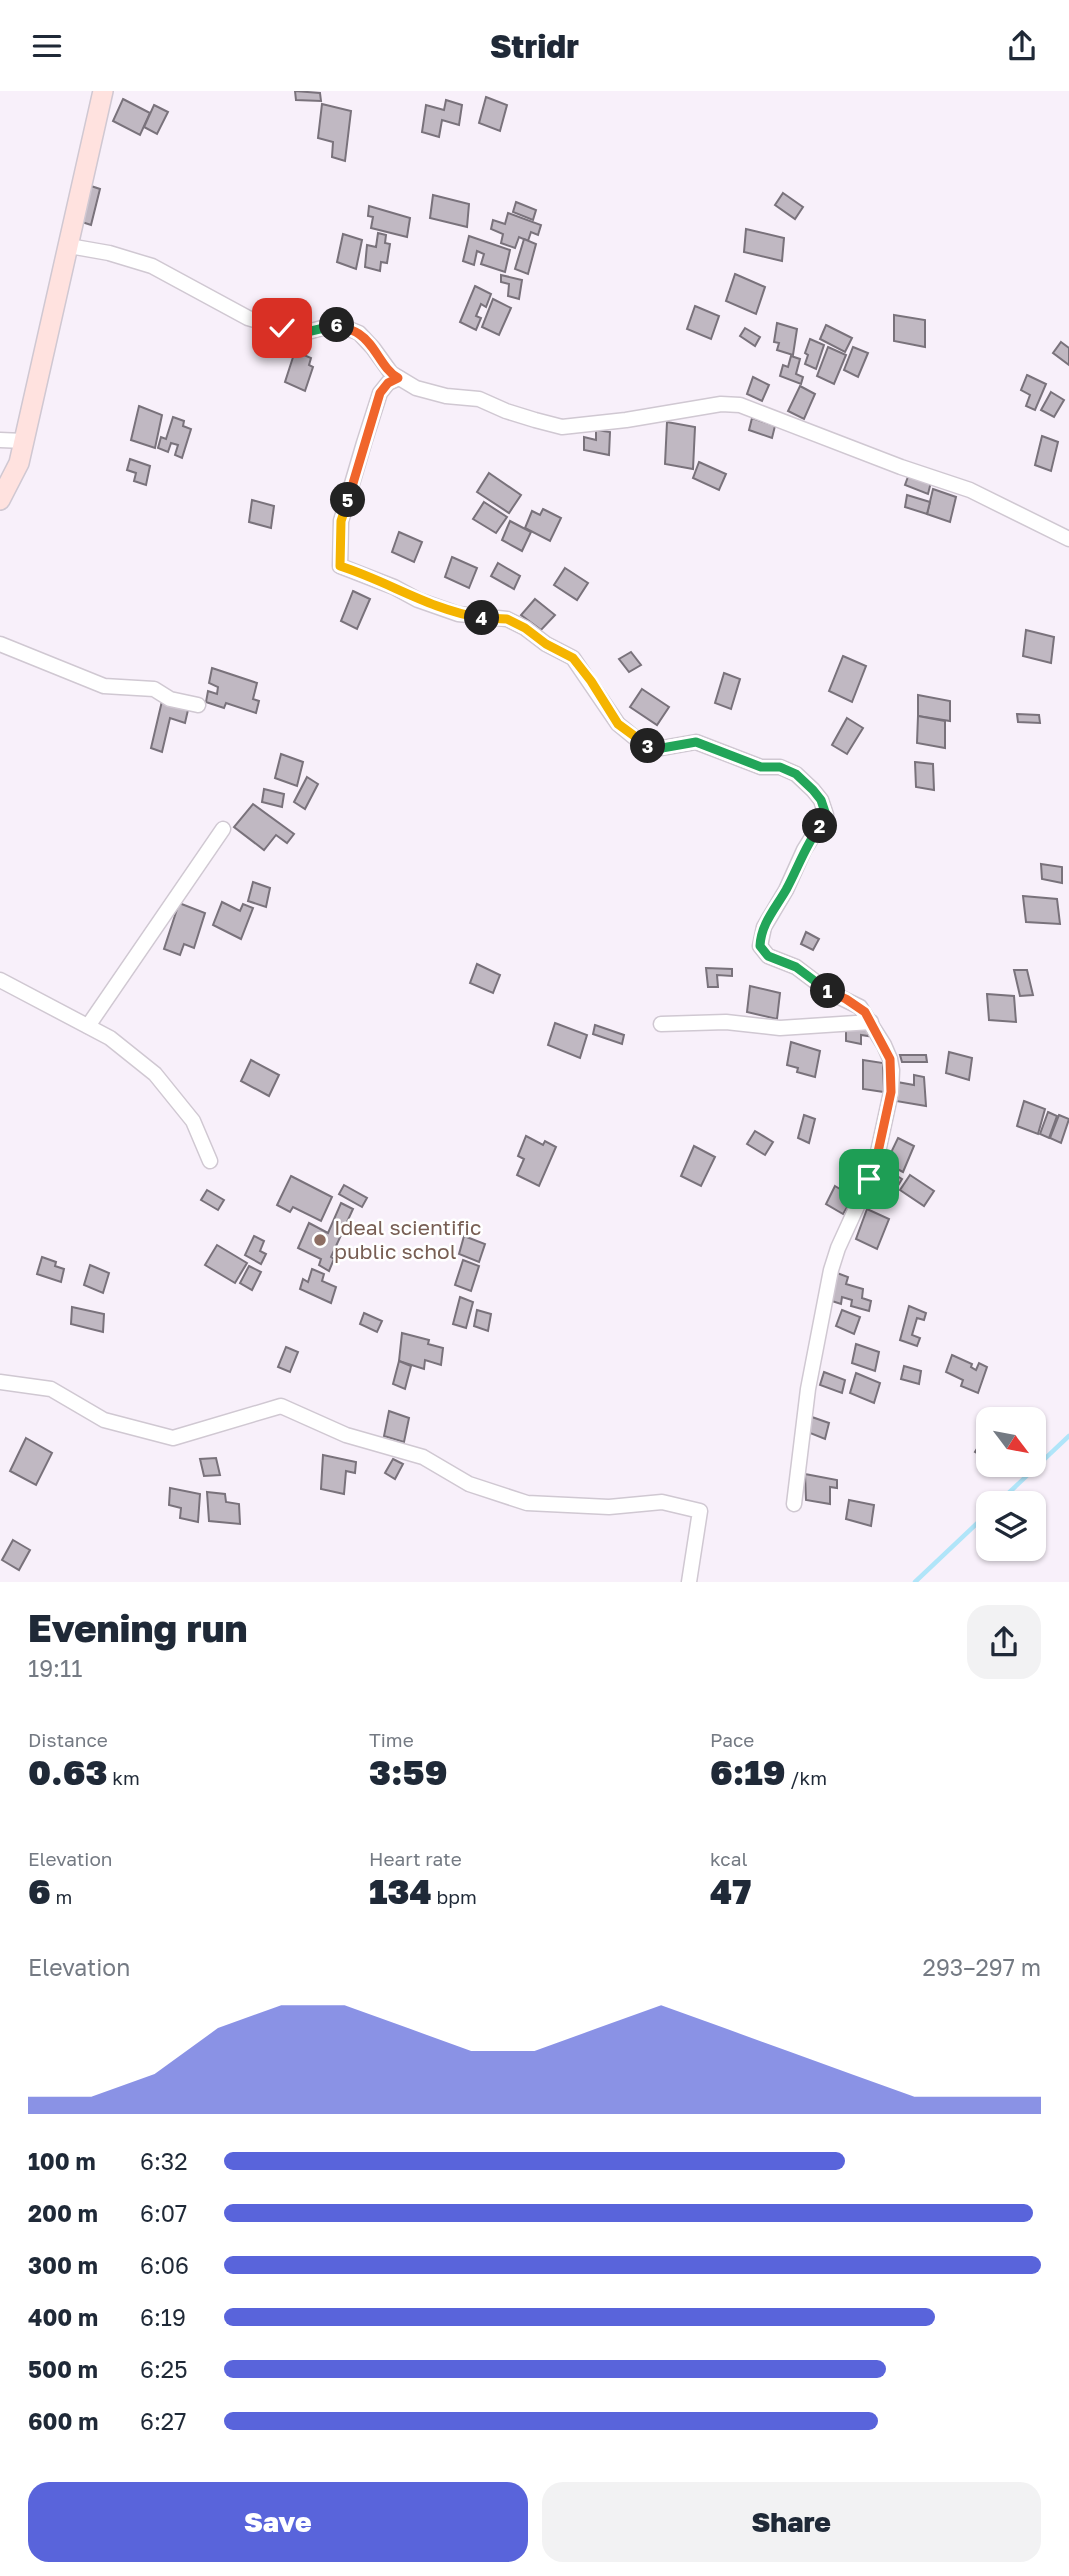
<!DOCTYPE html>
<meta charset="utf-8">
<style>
:root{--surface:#fff;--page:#f2f2f3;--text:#1f2937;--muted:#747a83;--accent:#5964db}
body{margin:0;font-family:"Golos Text",sans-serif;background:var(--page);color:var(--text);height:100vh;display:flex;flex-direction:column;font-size:26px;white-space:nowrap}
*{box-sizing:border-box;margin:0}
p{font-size:23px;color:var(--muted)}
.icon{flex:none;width:38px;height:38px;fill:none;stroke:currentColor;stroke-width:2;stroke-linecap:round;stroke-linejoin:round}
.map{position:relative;height:1491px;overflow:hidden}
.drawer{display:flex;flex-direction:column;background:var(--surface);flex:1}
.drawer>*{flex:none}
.needle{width:46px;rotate:122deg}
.tools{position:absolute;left:976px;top:1316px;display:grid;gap:14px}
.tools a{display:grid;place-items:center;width:70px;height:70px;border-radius:14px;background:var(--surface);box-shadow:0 2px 5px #0004;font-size:35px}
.pin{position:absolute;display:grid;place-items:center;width:60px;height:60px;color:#fff;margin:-30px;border-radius:14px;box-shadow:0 4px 10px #0006}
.km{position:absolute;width:35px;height:35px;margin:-18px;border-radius:50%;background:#222;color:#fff;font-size:19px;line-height:35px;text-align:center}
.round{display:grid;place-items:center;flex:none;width:74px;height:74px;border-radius:21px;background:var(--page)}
.headline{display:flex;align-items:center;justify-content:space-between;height:119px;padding:0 28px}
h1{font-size:38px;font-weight:800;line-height:52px}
.figures{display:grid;grid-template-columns:repeat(3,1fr);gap:10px;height:119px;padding:7px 28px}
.figures div{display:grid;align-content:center}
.figures b{font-size:35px;font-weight:800}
.figures small{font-size:19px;font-weight:400}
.figures p{font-size:19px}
.chart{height:196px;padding:14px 28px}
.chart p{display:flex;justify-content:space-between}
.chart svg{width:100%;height:126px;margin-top:7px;fill:var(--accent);opacity:.7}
.action{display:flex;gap:14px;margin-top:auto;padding:14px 28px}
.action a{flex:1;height:80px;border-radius:21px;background:var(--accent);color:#fff;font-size:28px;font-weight:800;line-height:80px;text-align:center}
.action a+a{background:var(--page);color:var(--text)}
ul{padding:0 28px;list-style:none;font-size:23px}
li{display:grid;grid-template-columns:112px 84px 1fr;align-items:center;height:52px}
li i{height:18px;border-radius:9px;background:var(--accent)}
header{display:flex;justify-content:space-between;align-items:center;height:91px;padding:0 28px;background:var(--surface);font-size:32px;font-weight:800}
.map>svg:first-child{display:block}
</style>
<header><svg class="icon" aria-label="menu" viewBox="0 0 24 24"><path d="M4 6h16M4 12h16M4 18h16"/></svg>Stridr<svg class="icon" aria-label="share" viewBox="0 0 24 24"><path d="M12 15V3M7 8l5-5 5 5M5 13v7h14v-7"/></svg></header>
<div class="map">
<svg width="1069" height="1491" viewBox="0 0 1069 1491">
<rect width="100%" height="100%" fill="#f8f0fa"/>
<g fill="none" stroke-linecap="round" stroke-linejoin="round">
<g stroke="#b0e5f9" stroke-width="4.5">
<path d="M998,1412l71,-67"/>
<path d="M915,1491l74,-70"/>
</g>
</g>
<g fill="#c0b8c2" stroke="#79727b" stroke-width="2">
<path d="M295,0l25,2 1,8 -25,-1z"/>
<path d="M486,6l21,8 -7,26 -21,-8z"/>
<path d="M123,8l27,14 -10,22 -27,-14z"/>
<path d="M446,9l16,5 -3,20 -17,-5 -3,17 -17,-5 4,-27 18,5z"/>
<path d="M322,13l29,7 -6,50 -13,-4 1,-15 -15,-4z"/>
<path d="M154,14l14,7 -11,22 -13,-7z"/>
<path d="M88,94l12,4 -9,36 -12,-4z"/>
<path d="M783,102l20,14 -8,12 -20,-14z"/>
<path d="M433,104l36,9 -2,23 -37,-9z"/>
<path d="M516,111l20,8 -3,10 -20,-8z"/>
<path d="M369,115l41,12 -3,19 -36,-9 2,-11 -5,-1z"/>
<path d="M508,122l33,12 -3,10 -7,-3 -3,9 -9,-4 -4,11 -14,-5 2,-9 -12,-5 2,-9 12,4z"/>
<path d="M746,138l38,9 -2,23 -38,-9z"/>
<path d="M378,142l8,2 -1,8 5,1 -3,19 -6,-1 -1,9 -15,-4 2,-22 9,2z"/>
<path d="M343,143l19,6 -6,29 -19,-7z"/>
<path d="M469,145l41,14 -5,22 -24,-8 3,-10 -7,-3 -3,14 -11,-4z"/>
<path d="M524,148l12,5 -8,30 -13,-5z"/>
<path d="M735,183l30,13 -9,27 -30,-13z"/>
<path d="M501,184l21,5 -3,19 -11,-3 1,-12 -8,-2z"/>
<path d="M475,195l16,8 -5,13 -5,-3 -5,12 5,2 -5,12 -16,-8z"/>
<path d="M493,208l18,9 -12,27 -17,-8z"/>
<path d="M695,215l24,10 -8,23 -24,-10z"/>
<path d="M894,224l31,5v27l-31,-6z"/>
<path d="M777,232l20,6 -4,26 -16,-5 2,-7 -5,-1z"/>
<path d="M826,234l26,13 -7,14 -25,-13z"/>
<path d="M745,237l15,9 -5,9 -15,-10z"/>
<path d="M810,248l14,6 -8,24 -11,-5 3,-9 -3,-2z"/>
<path d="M1061,251l8,6v17l-16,-12z"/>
<path d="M828,256l18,8 -12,29 -17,-8z"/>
<path d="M853,256l15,6 -10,24 -14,-7z"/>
<path d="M295,260l16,7 -2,7 4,2 -8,24 -20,-9z"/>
<path d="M791,265l9,3 -4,15 7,3 -2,7 -21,-8 3,-11 5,2z"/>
<path d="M1027,284l19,9 -11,26 -9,-4 4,-11 -9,-5z"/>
<path d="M753,286l16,8 -7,16 -15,-7z"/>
<path d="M800,295l15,8 -11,25 -16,-8z"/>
<path d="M1051,301l13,8 -10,17 -13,-7z"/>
<path d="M139,315l23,9 -7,33 -24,-8z"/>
<path d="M173,326l11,4 -1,5 8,3 -9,29 -7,-3 3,-10 -7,-2 -3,9 -10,-4 3,-11 5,2z"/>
<path d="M752,327l23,8 -3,12 -23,-8z"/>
<path d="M667,331l28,5 -2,42 -28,-5z"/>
<path d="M596,339l14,2 -1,23 -25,-5v-13l12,3z"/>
<path d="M1042,345l16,6 -7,29 -16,-6z"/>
<path d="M130,368l20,7 -4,19 -12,-4 2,-8 -9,-3z"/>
<path d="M699,371l27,12 -7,16 -26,-12z"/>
<path d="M489,382l32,22 -12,18 -32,-21z"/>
<path d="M909,383l22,8 -3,12 -23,-9z"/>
<path d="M933,398l23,8 -6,25 -23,-8z"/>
<path d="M907,404l23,7 -3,12 -22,-7z"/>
<path d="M252,409l22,6 -3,22 -22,-6z"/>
<path d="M484,411l23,15 -11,16 -23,-14z"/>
<path d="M543,418l18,9 -11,23 -25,-13 7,-17 8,4z"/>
<path d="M510,430l21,11 -9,19 -20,-11z"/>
<path d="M399,441l23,10 -8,20 -22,-10z"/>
<path d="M452,466l25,11 -8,20 -24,-11z"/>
<path d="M498,472l22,13 -6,13 -23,-13z"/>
<path d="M565,477l23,15 -11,17 -23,-15z"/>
<path d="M353,500l17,8 -13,30 -16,-8z"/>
<path d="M535,508l20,16 -14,15 -20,-15z"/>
<path d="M1026,539l28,7 -3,26 -28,-7z"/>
<path d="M631,561l10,13 -12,7 -10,-13z"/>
<path d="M843,565l23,10 -14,36 -23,-11z"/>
<path d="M212,577l45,15 -4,16 6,2 -3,12 -30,-10 -2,5 -18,-6 2,-11 9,3 1,-7 -9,-4z"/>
<path d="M724,582l16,6 -9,30 -16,-6z"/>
<path d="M642,598l27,18 -12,18 -27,-18z"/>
<path d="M918,604l32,6v20l-32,-5z"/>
<path d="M162,610l26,9 -3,13 -15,-5 -8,34 -11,-4z"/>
<path d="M1017,623l22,1 1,8 -22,-1z"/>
<path d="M918,625l27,5v27l-28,-5z"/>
<path d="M847,627l16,10 -16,26 -15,-9z"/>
<path d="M281,663l22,8 -6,24 -22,-8z"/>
<path d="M915,671l18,2 1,26 -18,-3z"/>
<path d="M307,686l11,7 -13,25 -11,-7z"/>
<path d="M264,698l20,5 -2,13 -20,-5z"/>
<path d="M253,713l41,30 -7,9 -11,-8 -12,15 -30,-23z"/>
<path d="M1041,773l21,3v16l-20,-4z"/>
<path d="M253,791l17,6 -4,19 -18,-6z"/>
<path d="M1023,805l34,3 3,25 -34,-2z"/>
<path d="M222,811l18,9 3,-7 10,4 -12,31 -28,-14z"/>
<path d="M179,812l26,10 -11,35 -10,-4 -4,11 -16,-6z"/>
<path d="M806,841l13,7 -6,11 -12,-6z"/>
<path d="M477,873l23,11 -7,18 -23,-10z"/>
<path d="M706,877l26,1v7l-15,-1 1,12h-10z"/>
<path d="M1014,879h13l6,25 -13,1z"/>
<path d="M750,895l30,7 -3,26 -30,-7z"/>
<path d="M987,903l27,2 2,26 -27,-2z"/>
<path d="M555,932l32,12 -7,23 -32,-13z"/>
<path d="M595,934l29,10 -2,9 -29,-10z"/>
<path d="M846,934l22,4v7l-7,-1v9l-15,-3z"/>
<path d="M791,951l29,9 -5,26 -18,-5 1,-4 -11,-3z"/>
<path d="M949,961l23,6 -3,22 -23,-7z"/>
<path d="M900,964h26l1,7h-25z"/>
<path d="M251,969l28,15 -10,21 -28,-15z"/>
<path d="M863,969l20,3 1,29 -21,-3z"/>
<path d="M914,984l10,2 2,29 -30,-5 1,-19 17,3z"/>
<path d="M1024,1010l21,8 -7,25 -21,-8z"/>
<path d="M1048,1021l9,4 -8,22 -9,-4z"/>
<path d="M804,1024l11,4 -6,24 -11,-5z"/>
<path d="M1059,1024l10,4 -8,24 -11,-5z"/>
<path d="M755,1040l18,11 -8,13 -18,-11z"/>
<path d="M526,1045l17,9 2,-4 11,6 -17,39 -22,-11 7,-16 -6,-3z"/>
<path d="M898,1047l16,8 -11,26 -17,-9z"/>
<path d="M694,1055l21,11 -14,29 -20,-10z"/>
<path d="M883,1076l19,12 -9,15 -19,-11z"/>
<path d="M910,1084l24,16 -10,15 -24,-16z"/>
<path d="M291,1085l41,21 -11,24 -28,-14 -3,5 -13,-7z"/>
<path d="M344,1094l23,13 -5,9 -23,-13z"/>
<path d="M835,1095l18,11 -10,17 -17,-10z"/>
<path d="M207,1099l17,10 -6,10 -17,-10z"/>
<path d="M341,1112l12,6 -22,48 3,2 -5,12 -10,-6 2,-6 -23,-11 11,-25 19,10z"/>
<path d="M867,1118l22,10 -12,30 -21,-10z"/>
<path d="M254,1145l10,5 -4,10 6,3 -5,10 -16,-9z"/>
<path d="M464,1145l21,8 -6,18 -20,-8z"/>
<path d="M217,1154l30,18 -12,20 -30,-18z"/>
<path d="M42,1166l14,5 -1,4 9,3 -3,13 -24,-8z"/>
<path d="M463,1169l16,6 -8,25 -16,-6z"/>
<path d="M90,1174l19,8 -6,20 -19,-8z"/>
<path d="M249,1175l12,6 -9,18 -12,-7z"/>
<path d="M312,1178l12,5 -2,7 14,6 -5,16 -31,-14 3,-10 5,3z"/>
<path d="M837,1182l11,4 -2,7 17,5 -1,9 9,3 -2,10 -18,-5 1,-6 -10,-3 -1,7 -9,-3z"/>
<path d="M460,1206l13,5 -7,26 -13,-4z"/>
<path d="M909,1215l17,7 -2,7 -7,-2 -5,17 8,3 -3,8 -17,-6z"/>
<path d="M72,1216l32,7 -1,18 -32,-8z"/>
<path d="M477,1219l14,4 -3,17 -14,-5z"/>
<path d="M842,1219l18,7 -6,17 -18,-8z"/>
<path d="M364,1222l18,8 -5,11 -17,-8z"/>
<path d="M402,1242l27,7 -1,4 15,4 -2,17 -16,-5 -1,9 -25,-8z"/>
<path d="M856,1253l23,8 -4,19 -23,-8z"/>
<path d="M286,1256l12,5 -8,20 -12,-5z"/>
<path d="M952,1264l20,9 -1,3 5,3 3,-7 8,4 -9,26 -17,-7 2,-6 -17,-8z"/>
<path d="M399,1270l12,5 -6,23 -12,-5z"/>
<path d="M904,1275l17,5 -2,13 -18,-5z"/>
<path d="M824,1281l21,8 -3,13 -22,-8z"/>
<path d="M856,1282l24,10 -6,20 -24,-10z"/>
<path d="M389,1320l20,7 -5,24 -20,-6z"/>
<path d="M809,1325l20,7 -4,16 -20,-8z"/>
<path d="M986,1343l3,2v24l-14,-8z"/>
<path d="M26,1347l26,15 -16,32 -26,-14z"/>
<path d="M323,1364l33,7 -1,11 -9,-2 -2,23 -23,-5z"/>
<path d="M216,1367l4,17 -16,1 -4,-17z"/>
<path d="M393,1368l10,5 -8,15 -10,-6z"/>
<path d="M805,1383l32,6v8l-7,-1v17l-24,-4z"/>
<path d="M170,1397l30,6 -2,28 -18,-4 1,-10 -12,-3z"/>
<path d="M207,1401l18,2 1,8 13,2 1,20 -31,-3z"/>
<path d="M849,1409l25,5 -3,21 -25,-7z"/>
<path d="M13,1449l17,10 -11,20 -17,-10z"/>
</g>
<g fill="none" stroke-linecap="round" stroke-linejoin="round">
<g stroke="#d0c8d2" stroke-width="17">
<g id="street">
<path d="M69,155l40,7 43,13 96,52 34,10 29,3 26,-7 22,9 14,15 18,25 25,15 30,8 33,3 27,12 29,9 27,7 64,-7 95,-16 19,1 161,62 69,23 99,49"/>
<path d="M399,287l-11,5 -8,10 -16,50 -23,78 -1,45 54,21 24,13 40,14 49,5 18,9 21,16 27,14 45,66 22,18 10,5 12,1 34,-6 65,25h19l16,7 17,16 8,10 5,15 -22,35 -18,40 -22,37 -4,19 8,10 28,11 33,25 31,15 24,38 6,14 2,11 -1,22 -13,60 -14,39 -26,57 -7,22 -23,119 -14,115"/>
<path d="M0,349l24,1"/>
<path d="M0,553l104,42 50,3 16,10 28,6"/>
<path d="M0,889l110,58 45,36 38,47 17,40"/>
<path d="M661,933l65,-2 54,6 91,-6"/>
<path d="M88,935l135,-197"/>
<path d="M0,1291l51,7 53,31 69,18 108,-32 65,29 77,22 46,27 58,19 82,4 53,-5 38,9 -11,71"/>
</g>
</g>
<g stroke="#d0c8d2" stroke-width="22">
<path id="secondary" d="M0,409l19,-37 84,-372"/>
</g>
<use href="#street" stroke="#fff" stroke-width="14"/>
<use href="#secondary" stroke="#ffe2df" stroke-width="19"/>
</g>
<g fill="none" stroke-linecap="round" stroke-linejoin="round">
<g stroke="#fff" stroke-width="14">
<path id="split-1" d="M828,900l18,8 19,13 25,47 1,33 -13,60 -9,27"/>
</g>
<g stroke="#fff" stroke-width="14">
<path id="split-2" d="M820,735c-15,20 -22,42 -34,64 -11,19 -25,34 -26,56l8,10 28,11 32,24"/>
</g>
<g stroke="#fff" stroke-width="14">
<path id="split-3" d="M648,655l14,2 34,-6 65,25h19l16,7 17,16 8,10 5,15 -6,11"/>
</g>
<g stroke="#fff" stroke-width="14">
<path id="split-4" d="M482,527l25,1 18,9 21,16 27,14 18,23 27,43 30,22"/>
</g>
<g stroke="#fff" stroke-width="14">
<path id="split-5" d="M348,409l-7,21 -1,45c50,16 88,43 142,52"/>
</g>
<g stroke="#fff" stroke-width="14">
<path id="split-6" d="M337,234c7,2 16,5 22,9 17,11 22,34 39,44l-10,5 -8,10 -32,107"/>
</g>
<g stroke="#fff" stroke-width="14">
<path id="split-7" d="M282,237l29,3 26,-6"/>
</g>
<use href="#split-1" stroke="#f0652b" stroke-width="9"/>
<use href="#split-2" stroke="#22a559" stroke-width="9"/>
<use href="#split-3" stroke="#22a559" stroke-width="9"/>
<use href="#split-4" stroke="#f5b400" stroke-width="9"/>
<use href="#split-5" stroke="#f5b400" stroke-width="9"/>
<use href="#split-6" stroke="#f0652b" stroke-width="9"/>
<use href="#split-7" stroke="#22a559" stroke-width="9"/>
</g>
<circle fill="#8d6e63" stroke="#fff" stroke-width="2.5" cx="320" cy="1149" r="7"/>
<g text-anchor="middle" stroke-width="5" stroke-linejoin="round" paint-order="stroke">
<g font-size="21" fill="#785e54" stroke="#fff" text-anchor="start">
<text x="334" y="1144">Ideal scientific<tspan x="334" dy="24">public schol</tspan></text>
</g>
</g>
</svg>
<div class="tools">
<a><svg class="needle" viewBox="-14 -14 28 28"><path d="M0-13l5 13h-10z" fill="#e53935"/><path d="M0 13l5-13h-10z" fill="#747a83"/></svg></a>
<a><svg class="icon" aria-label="layers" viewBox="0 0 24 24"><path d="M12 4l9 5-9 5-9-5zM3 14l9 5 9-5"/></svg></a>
</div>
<div class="pin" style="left:869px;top:1088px;background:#1e9e55"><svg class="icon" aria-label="arrive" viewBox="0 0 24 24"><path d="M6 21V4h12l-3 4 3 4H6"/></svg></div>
<div class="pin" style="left:282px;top:237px;background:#d93025"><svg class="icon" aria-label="check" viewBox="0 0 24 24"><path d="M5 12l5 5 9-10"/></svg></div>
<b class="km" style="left:828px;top:900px">1</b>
<b class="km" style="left:820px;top:735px">2</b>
<b class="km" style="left:648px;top:655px">3</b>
<b class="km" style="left:482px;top:527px">4</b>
<b class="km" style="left:348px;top:409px">5</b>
<b class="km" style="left:337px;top:234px">6</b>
</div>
<section class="drawer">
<div class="headline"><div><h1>Evening run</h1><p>19:11</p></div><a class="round"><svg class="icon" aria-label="share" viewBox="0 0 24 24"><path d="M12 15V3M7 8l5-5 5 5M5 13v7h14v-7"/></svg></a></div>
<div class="figures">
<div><p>Distance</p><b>0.63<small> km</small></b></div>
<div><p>Time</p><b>3:59</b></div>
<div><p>Pace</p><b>6:19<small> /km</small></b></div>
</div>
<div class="figures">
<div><p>Elevation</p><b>6<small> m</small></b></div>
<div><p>Heart rate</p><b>134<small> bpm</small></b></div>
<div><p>kcal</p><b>47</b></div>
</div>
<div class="chart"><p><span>Elevation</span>293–297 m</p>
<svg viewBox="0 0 160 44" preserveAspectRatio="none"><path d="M0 44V38L10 38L20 30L30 14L40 6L50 6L60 14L70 22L80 22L90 14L100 6L110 14L120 22L130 30L140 38L150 38L160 38V44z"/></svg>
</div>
<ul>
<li><b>100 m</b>6:32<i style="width:76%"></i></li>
<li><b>200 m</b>6:07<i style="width:99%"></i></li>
<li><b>300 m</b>6:06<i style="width:100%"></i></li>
<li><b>400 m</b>6:19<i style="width:87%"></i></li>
<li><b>500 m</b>6:25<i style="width:81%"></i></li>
<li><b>600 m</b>6:27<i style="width:80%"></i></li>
</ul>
<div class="action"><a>Save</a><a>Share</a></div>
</section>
